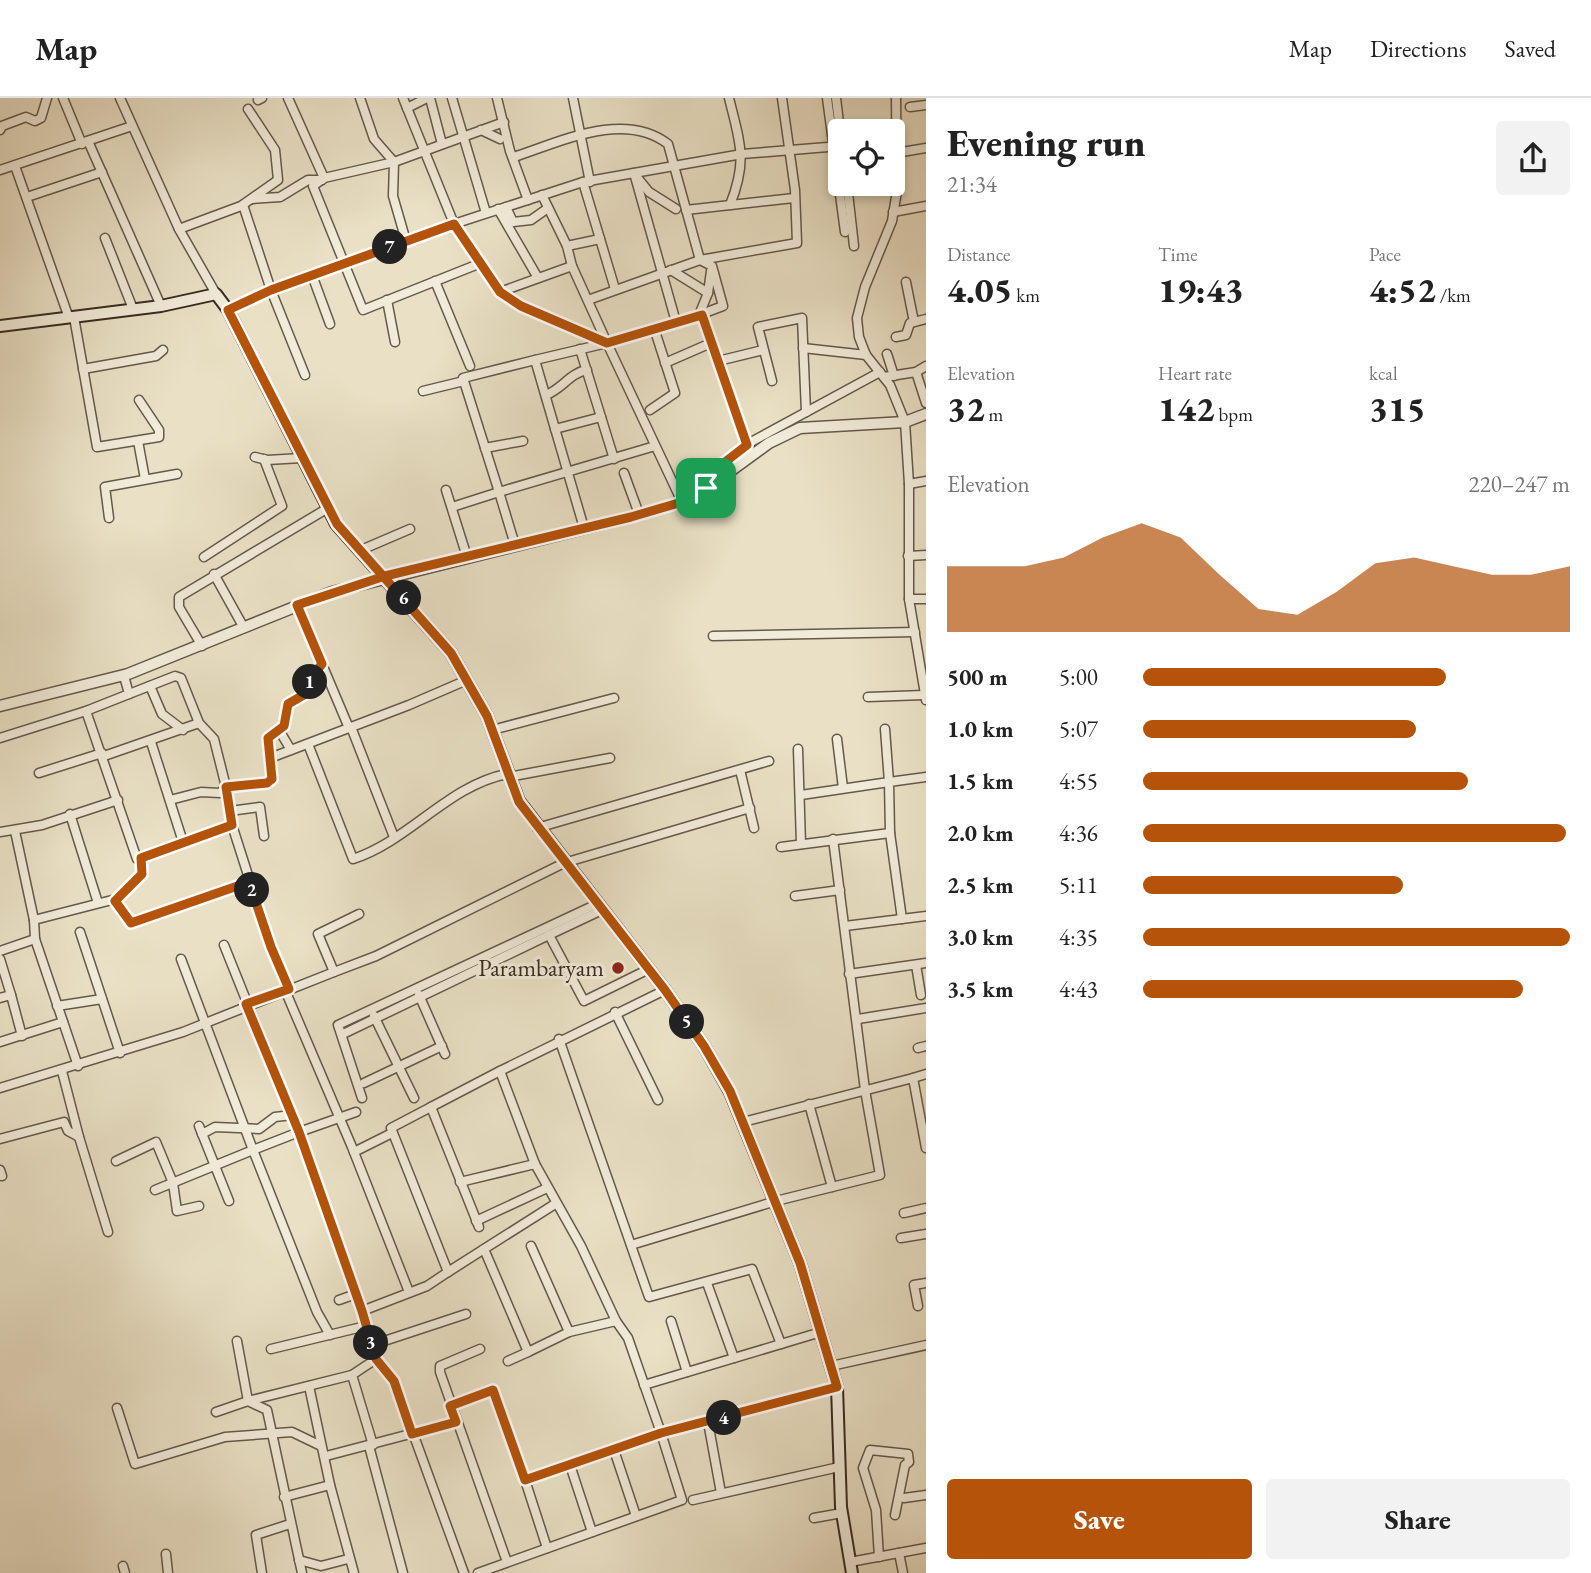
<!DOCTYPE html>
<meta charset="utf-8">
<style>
:root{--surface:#fff;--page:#f2f2f2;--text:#222;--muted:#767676;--line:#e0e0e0;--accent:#b45309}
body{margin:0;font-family:"EB Garamond",serif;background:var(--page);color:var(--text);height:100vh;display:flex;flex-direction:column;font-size:26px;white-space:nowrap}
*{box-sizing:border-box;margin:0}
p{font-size:23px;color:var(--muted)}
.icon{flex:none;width:38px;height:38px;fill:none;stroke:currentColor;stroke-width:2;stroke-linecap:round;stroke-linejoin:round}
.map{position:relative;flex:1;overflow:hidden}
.details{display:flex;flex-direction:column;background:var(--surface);width:665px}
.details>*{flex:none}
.fabs{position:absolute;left:828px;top:21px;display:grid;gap:14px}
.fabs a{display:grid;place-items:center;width:77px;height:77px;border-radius:7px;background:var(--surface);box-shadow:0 4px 10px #0003;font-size:35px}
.pin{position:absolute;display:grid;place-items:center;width:60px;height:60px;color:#fff;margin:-30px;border-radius:14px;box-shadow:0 4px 10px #0006}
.km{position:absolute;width:35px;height:35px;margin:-18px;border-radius:50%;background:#222;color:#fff;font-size:19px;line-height:35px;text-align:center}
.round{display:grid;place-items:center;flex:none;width:74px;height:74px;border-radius:7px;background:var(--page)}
.overview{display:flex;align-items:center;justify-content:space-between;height:119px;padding:0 21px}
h1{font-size:38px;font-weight:800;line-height:52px}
.stats{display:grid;grid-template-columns:repeat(3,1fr);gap:10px;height:119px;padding:7px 21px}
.stats div{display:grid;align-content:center}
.stats b{font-size:35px;font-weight:800}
.stats small{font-size:19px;font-weight:400}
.stats p{font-size:19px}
.chart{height:196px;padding:14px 21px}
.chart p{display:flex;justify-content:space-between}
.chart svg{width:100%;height:126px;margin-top:7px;fill:var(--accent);opacity:.7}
.cta{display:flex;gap:14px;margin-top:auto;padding:14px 21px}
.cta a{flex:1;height:80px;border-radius:7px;background:var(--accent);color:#fff;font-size:28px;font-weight:800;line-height:80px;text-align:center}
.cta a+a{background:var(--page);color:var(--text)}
ul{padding:0 21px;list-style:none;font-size:23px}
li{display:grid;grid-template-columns:112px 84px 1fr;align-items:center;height:52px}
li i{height:18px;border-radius:9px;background:var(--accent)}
header{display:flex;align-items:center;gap:42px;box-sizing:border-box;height:98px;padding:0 35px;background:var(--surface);border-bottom:2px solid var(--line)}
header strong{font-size:33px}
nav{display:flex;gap:38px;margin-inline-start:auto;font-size:24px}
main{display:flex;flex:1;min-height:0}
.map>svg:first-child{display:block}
</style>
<header>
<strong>Map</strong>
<nav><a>Map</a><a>Directions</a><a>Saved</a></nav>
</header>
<main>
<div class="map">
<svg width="926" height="1475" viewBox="0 0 926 1475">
<rect width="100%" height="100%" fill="#e9e0c5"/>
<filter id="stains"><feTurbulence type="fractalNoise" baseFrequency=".00286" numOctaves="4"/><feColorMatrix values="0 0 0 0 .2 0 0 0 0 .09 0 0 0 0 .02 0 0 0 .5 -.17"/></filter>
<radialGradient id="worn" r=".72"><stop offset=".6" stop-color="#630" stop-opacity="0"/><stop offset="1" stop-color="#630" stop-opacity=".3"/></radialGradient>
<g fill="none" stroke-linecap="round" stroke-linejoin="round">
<g stroke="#64594c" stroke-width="11">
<g id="minor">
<path d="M63,0l19,46"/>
<path d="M120,0l59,131 37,65"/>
<path d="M288,0l36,80"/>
<path d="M360,0l14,41 20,23 -1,34 13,45"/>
<path d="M403,0l51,126 46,68 21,14 86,37"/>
<path d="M430,0l12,46"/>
<path d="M452,0l34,115"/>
<path d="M497,0l13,53 18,49"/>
<path d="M573,0l17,84"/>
<path d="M729,0c11,45 19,62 1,107"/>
<path d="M827,0l18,134"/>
<path d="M836,0l4,33"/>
<path d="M896,0l1,93 -5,30 -27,66 -8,31 2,19 7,18 24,30 15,37 4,62v115h17"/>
<path d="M258,2l4,-2"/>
<path d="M910,9l16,-2"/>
<path d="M407,10l20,-10"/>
<path d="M0,32l2,-4 24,-9 9,4 6,-3 6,-20"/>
<path d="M481,32l19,9"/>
<path d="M88,43l73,165"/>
<path d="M896,55l30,-5"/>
<path d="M514,59c46,-15 110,-47 154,-13l32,116 12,6 11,40 -24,9"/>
<path d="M15,68l54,152"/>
<path d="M0,72l132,-44"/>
<path d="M634,75l42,149"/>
<path d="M636,78l13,16 27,17"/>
<path d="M583,84l32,107"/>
<path d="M847,86l7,62"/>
<path d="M542,97l25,51 5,20"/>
<path d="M27,99l75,-25"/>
<path d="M252,101l28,-2 28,-17h14"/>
<path d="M243,107l28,85 34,85"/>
<path d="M506,109l7,15 18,-2 17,-12"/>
<path d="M498,111l40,69"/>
<path d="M686,112l108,-12"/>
<path d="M893,114l33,-6"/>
<path d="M179,131l62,-23 37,-26 -3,-30 -27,-41"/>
<path d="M105,140l28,71"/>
<path d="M567,148l33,-7"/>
<path d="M481,165l-118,47 -50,-124 11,-8 70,-16 110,-40"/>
<path d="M671,172l37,23"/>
<path d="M312,177l18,49"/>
<path d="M435,183l35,85"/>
<path d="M906,184l8,40"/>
<path d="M500,194l72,-26 35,77"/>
<path d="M387,202l8,42"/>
<path d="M588,202l112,-40 97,-17 -2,-53 -13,-92"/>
<path d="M228,212l43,-20 192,-69 120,-39 159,-28 98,-8"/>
<path d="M699,217l9,-22 3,-22"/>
<path d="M74,219l23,130 62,-10v-7l-20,-30"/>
<path d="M896,239l10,-2 4,-12 16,-4"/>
<path d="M803,250l63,7"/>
<path d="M580,251l34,110"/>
<path d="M887,256l7,22"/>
<path d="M718,263l45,-11"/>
<path d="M665,265l46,-20"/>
<path d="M83,271l73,-13 7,-6"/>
<path d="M916,274l10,31"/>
<path d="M884,279l32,-5 10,-6"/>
<path d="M772,283l-14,-54 44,-9 4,94"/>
<path d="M423,293l41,-10"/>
<path d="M546,297c16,-6 24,-22 41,-25"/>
<path d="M650,312l25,-17 -21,-65"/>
<path d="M555,331l46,-12"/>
<path d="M138,343l7,38"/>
<path d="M485,350l38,-7"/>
<path d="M255,359l12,3 35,-2"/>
<path d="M624,375l15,41"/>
<path d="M909,386l17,-3"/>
<path d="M707,390l9,-19 35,-27 129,-70"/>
<path d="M446,392l21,67"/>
<path d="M682,404l-75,-159 95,-28 45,130"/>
<path d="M452,409l47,-15 -36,-114 72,-18"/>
<path d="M109,420l-4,-31 72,-13"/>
<path d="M584,430l-49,-168 72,-17"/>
<path d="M515,447l-16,-53 156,-46"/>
<path d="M361,452l49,-21"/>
<path d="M908,458l18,-1"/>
<path d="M204,459l78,-51 -18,-47"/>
<path d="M214,476l30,54"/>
<path d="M909,501l17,101"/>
<path d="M297,507l52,123"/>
<path d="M713,538l202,-4"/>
<path d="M202,548l-23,-39v-10l149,-89"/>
<path d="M124,578l5,18 -43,17 51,148 95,-34 39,122 18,42"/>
<path d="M150,588l12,28 21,16"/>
<path d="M129,596l46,-18 6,2 18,45 15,16 12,48 6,38"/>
<path d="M868,599l56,-2"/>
<path d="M351,629l43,110"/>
<path d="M279,632l12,20"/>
<path d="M492,632l122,-32"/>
<path d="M0,640l86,-27"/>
<path d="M837,641l6,49"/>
<path d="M151,644l32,100"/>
<path d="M308,646l45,115c56,-18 96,-74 154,-85"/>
<path d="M798,651l3,95"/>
<path d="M104,658l95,-33"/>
<path d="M270,660l-2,-19 15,-13 5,-22 19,-11 4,-17 11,-12"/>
<path d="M740,672l14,58"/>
<path d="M39,675l63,-20"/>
<path d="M508,679l102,-19"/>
<path d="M801,697l88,-13 -4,-53"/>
<path d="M170,702l31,-8 19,1 6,-6 40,-4 6,-4 -2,-21 139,-53 58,-25"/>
<path d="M230,713l30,-4 4,29"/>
<path d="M70,716l28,89"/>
<path d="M537,730l232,-67"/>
<path d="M15,733l19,89 1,19 43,127"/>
<path d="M0,734l42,-7 76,-25"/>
<path d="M890,735l12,86"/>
<path d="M781,749l109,-14 -1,-51 37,-5"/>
<path d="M795,798l45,-6"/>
<path d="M115,803l27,-27 -1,-16"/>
<path d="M34,822l78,-20 6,3 13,20 118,-41"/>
<path d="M845,828l81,-10"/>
<path d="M80,834l40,121"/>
<path d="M549,837l53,-25"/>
<path d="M0,853l35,-12"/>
<path d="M0,861l11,36"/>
<path d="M181,861l72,191 46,-18 -75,-187"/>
<path d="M916,867l5,30"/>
<path d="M334,874l-16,-38 41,-20"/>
<path d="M849,876l77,-11"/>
<path d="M285,892l67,157 57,145"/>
<path d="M419,897l26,59"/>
<path d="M0,900l11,-3 11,41"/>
<path d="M57,908l45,-7"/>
<path d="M615,914l43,88"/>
<path d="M374,918l40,82"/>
<path d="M858,921l68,-11"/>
<path d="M343,936l206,-99 35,66 65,-32"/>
<path d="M559,941l90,258 103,-28 29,75"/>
<path d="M0,944l63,-20"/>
<path d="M918,950l8,-2"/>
<path d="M62,973l17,66"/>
<path d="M913,980l13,-4"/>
<path d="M364,985l78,-37"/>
<path d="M0,990l183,-56 151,-60 42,-16 188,-93 186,-55"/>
<path d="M362,1000l-24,-73 259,-121"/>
<path d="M809,1006l23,83"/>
<path d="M356,1014l-57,20 63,179 65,-25 21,-14 -57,-144 40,-21"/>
<path d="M743,1024l170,-44 13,70"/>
<path d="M199,1028l30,75"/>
<path d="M202,1036l13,-7 44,2 16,-12 17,-2"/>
<path d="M0,1041l64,-17 4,9 11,6 29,95"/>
<path d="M354,1054l38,-19"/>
<path d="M116,1063l40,-19 17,41 4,28 22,-5"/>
<path d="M0,1072l2,6"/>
<path d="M460,1084l75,-18"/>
<path d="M155,1092l98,-40 64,162 13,23"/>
<path d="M904,1115l22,-5"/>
<path d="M476,1123l71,-33"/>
<path d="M479,1129l-48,-120 69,-36"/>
<path d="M901,1140l25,-4"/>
<path d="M631,1147l145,-44 104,-26 -15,-85 -32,-251"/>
<path d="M531,1148l38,86"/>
<path d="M484,1151l44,103 41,-20 47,-11 12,17 33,95 176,-46"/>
<path d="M448,1174l107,-68"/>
<path d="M707,1185l27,75"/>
<path d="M339,1202l17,-6"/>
<path d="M918,1208l-4,-21 12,-2"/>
<path d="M362,1213l14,48 -24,16 21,70"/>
<path d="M616,1223l-35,-75 -46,-82 -35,-93 165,-81"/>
<path d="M671,1223l16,51"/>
<path d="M237,1243l11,60 104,-26"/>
<path d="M372,1247l94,-31"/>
<path d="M271,1251l95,-23"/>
<path d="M480,1251l-40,17v6l67,190"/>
<path d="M376,1261l18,22 70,192"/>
<path d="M508,1263l20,-9"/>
<path d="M831,1268l95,-21"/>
<path d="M644,1287l177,-53"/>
<path d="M309,1288l21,99 24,88"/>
<path d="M450,1308l43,-16 32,90 136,-47 21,67 -204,73"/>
<path d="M117,1310l18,56 90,-27 67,-5 29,14"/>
<path d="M216,1314l32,-11 19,9 35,163"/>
<path d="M708,1324l13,71"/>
<path d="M369,1348l34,127"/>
<path d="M614,1352l22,66"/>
<path d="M326,1358l130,-34"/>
<path d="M570,1367l22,67"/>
<path d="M525,1382l22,68"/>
<path d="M284,1399l46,-12"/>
<path d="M904,1400l22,-3"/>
<path d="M693,1402l146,-33"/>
<path d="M814,1420l28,-5"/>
<path d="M899,1455l4,20"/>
<path d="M166,1456l2,19"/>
<path d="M879,1459l-3,-47 -13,-42 7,-18 38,4 1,8 -4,3 -10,50"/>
<path d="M299,1462l22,6 27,-7"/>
<path d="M850,1464l76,-14"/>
<path d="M123,1468l2,7"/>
<path d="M262,1475l-6,-38 34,-11"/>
</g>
</g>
<g stroke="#64594c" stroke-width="13">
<path id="tertiary" d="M0,608l128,-32 204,-82 299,-75 61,-18 77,-56 31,-15 105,-6 21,-8"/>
</g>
<g stroke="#372c23" stroke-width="14">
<path id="secondary" d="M0,228l161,-20 55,-12 12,16 108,214 115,129 36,63 32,85 146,189 39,56 26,46 70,171 37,124 4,120 11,66"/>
</g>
<use href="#minor" stroke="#f1ebd9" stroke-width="8"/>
<use href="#tertiary" stroke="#f1ebd9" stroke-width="10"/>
<use href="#secondary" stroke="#f1ebd9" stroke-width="10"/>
</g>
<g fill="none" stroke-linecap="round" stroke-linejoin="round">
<g stroke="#fff" stroke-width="14">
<path id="route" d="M706,390l-14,11 -61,18 -246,59 -88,29 25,59 -10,12 -5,17 -19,11 -4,22 -16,12 4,41 -5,4 -41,4 6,38 -91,33 1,16 -27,27 16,22 118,-41 22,65 18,42 -43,15 53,128 63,179 14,48 18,22 18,53 44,-12 -6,-16 43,-16 32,90 136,-47 176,-46 -37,-124 -70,-172 -26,-45 -39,-56 -146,-188 -32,-86 -36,-63 -114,-129 -109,-214 43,-20 183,-66 46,68 21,14 86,37 95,-28 45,130 -31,24 -10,19"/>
</g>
<use href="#route" stroke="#b45309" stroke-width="9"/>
</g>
<circle fill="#8f2418" stroke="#f1ebd9" stroke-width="2.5" cx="618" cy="870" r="7"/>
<g text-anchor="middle" stroke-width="6" stroke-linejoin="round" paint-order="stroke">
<g font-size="24" fill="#372c23" stroke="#f1ebd9" text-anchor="end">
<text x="604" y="878">Parambaryam</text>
</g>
</g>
<rect width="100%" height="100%" filter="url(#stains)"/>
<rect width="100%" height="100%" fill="url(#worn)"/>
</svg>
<div class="fabs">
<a><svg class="icon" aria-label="locate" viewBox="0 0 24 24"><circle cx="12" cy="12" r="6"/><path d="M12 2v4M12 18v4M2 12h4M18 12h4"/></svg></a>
</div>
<div class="pin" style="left:706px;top:390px;background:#1e9e55"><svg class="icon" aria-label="arrive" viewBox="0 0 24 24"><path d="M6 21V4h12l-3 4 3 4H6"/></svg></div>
<b class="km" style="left:310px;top:584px">1</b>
<b class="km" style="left:252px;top:792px">2</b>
<b class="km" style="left:371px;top:1245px">3</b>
<b class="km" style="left:724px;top:1320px">4</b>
<b class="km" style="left:687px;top:924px">5</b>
<b class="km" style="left:404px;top:500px">6</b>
<b class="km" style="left:390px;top:149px">7</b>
</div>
<section class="details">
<div class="overview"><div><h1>Evening run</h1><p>21:34</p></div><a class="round"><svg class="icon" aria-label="share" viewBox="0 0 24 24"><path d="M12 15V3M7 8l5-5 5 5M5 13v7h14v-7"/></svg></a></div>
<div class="stats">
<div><p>Distance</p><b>4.05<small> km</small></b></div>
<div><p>Time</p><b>19:43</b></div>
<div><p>Pace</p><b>4:52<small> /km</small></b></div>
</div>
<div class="stats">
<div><p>Elevation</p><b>32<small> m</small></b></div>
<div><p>Heart rate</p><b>142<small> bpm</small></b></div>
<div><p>kcal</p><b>315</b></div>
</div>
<div class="chart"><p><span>Elevation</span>220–247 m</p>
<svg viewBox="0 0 160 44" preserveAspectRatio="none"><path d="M0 44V21L10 21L20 21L30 18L40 11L50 6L60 11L70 24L80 36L90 38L100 30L110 20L120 18L130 21L140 24L150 24L160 21V44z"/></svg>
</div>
<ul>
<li><b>500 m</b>5:00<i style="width:71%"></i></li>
<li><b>1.0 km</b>5:07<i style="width:64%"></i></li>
<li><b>1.5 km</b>4:55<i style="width:76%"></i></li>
<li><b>2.0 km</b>4:36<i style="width:99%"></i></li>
<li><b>2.5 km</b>5:11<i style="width:61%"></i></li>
<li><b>3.0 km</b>4:35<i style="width:100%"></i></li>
<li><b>3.5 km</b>4:43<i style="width:89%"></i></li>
</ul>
<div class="cta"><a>Save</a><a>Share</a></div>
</section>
</main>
